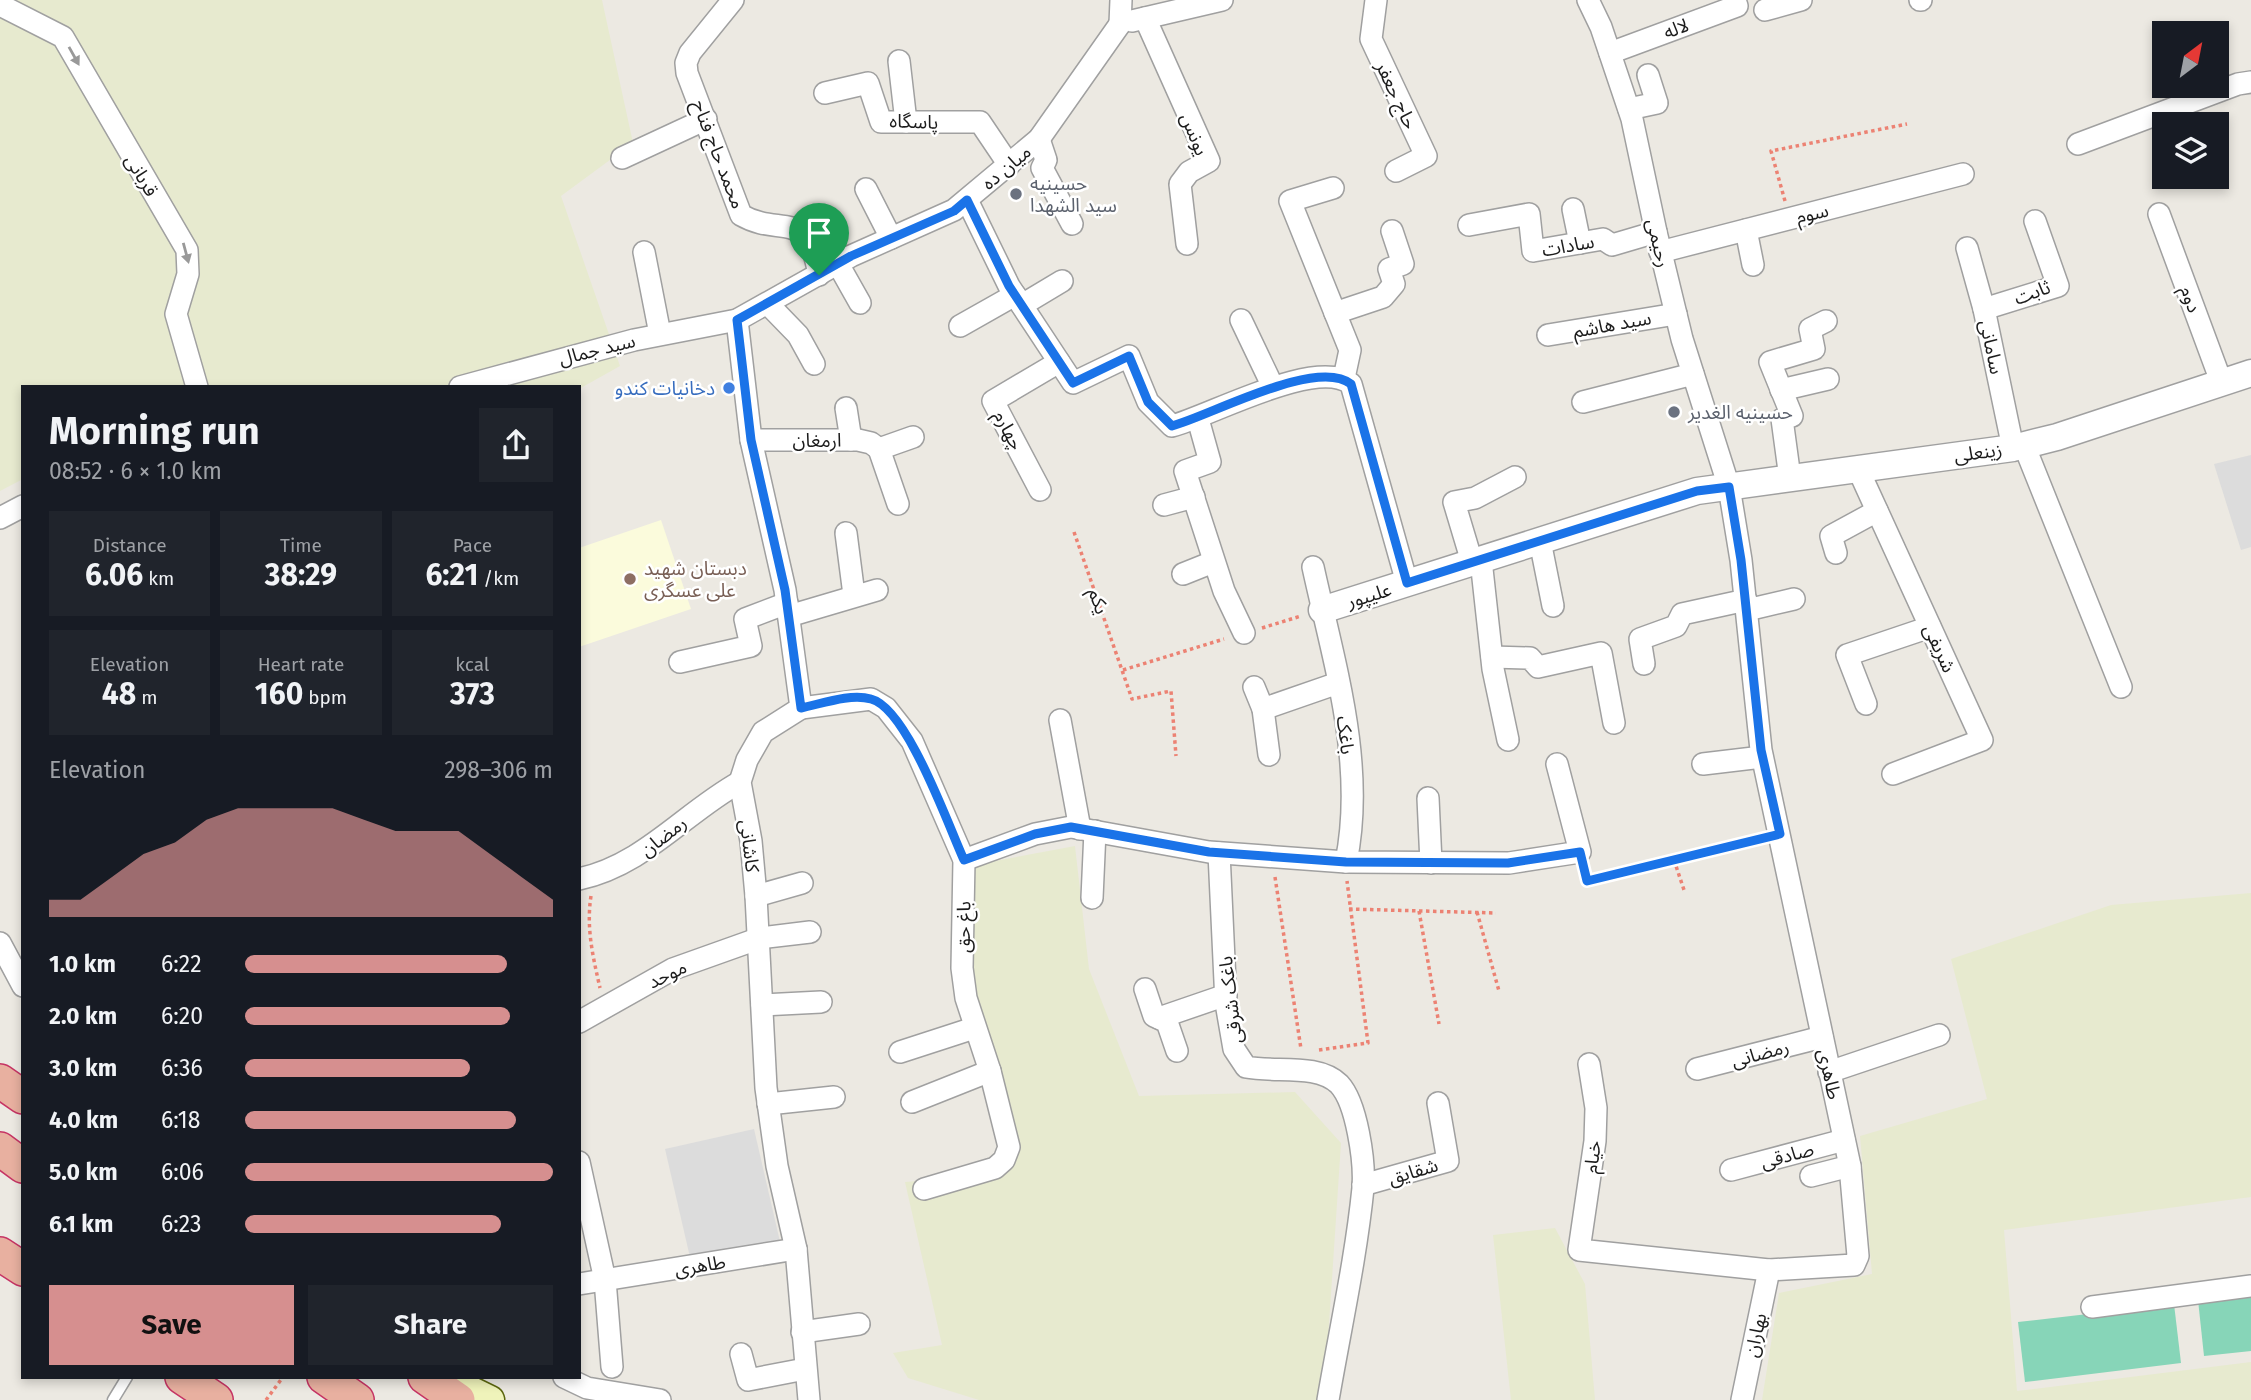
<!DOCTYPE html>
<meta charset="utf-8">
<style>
:root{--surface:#171b24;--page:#20242c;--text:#f1f3f6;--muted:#9ea1a6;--accent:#d68f8f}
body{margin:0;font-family:"Fira Sans","Noto Sans Arabic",sans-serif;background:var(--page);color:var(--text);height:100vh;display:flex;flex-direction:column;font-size:26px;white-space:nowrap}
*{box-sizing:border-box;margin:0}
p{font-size:23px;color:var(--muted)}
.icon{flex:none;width:38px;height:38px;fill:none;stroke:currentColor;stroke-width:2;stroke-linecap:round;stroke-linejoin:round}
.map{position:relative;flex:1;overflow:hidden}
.side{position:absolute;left:21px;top:385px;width:560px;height:994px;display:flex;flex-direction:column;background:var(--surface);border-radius:0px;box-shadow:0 4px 10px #0003}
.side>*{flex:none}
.needle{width:46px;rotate:32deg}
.fabs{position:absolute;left:2152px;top:21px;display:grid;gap:14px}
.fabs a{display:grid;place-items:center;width:77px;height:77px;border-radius:0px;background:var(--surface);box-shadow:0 4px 10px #0003;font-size:35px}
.pin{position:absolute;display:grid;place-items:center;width:60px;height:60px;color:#fff;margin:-72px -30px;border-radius:50% 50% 50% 0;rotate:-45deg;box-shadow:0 0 7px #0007}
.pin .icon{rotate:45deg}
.round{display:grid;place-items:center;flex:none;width:74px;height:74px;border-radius:0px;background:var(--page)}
.summary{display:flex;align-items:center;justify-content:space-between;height:119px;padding:0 28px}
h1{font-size:38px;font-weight:700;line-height:52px}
.metrics{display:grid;grid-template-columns:repeat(3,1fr);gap:10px;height:119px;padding:7px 28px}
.metrics div{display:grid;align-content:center;border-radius:0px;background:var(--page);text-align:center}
.metrics b{font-size:30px;font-weight:700}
.metrics small{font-size:19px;font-weight:400}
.metrics p{font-size:19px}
.chart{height:196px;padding:14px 28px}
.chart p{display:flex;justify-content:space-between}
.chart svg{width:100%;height:126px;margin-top:7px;fill:var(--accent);opacity:.7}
.action{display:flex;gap:14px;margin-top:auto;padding:14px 28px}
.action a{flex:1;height:80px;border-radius:0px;background:var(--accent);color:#111;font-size:28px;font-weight:700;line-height:80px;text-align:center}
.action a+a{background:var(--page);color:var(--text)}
ul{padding:0 28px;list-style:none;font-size:23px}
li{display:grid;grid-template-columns:112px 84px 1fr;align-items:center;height:52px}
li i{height:18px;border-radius:9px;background:var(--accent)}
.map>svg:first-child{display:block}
</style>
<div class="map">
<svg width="2251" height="1400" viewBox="0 0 2251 1400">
<rect width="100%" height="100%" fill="#ece9e2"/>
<path fill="#fbfbdc" d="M661,520l30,89 -112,38v-99z"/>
<g fill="#e7eacf">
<path d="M0,0h602l31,143 -72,53 59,170 -41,23 -556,-2v92l-23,12z"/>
<path d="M1075,846l14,123 50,127 156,-4 46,51 -17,257h-345l-71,-22 -15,-25 49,-8 -37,-163 91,-7 2,-26 -31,-196 1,-87z"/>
<path d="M2251,893v304l-247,33 13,161 234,-29v38h-489l17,-107 93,-19 -12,-138 127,-37 -36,-140 160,-54z"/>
<path d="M1555,1228l30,56 10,116h-84l-18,-165z"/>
</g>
<g fill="#87d5b8">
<path d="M2251,1295v56l-47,5 -6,-56z"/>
<path d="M2174,1304l7,59 -156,19 -7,-60z"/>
</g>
<g fill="#dcdcdc">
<path d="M2251,455v92l-10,3 -27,-86z"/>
<path d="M754,1129l27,117 -89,20 -27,-117z"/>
</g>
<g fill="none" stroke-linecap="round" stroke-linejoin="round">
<g stroke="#a0a0a0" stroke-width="13">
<path id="service" d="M113,1400l14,-23"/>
</g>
<g stroke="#a0a0a0" stroke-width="24">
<g id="minor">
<path d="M733,0l-43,53 -4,10 1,10 54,142c40,23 66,-9 78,60"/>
<path d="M1376,0l-5,39 55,117 -30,15"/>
<path d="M1588,0l13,27 31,92 24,113 26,107 47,148 12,73 20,190 89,416 8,90 -4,9 -85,5 -190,-20 16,-109 1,-33 -7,-44"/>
<path d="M1920,0h1"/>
<path d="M0,5l63,32 124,213 1,24 -12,40 21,73"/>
<path d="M1765,10l36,-10"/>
<path d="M1145,18l64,143 -20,11 -9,12 7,60"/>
<path d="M1132,21l90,-21"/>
<path d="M1120,24l1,-24"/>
<path d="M1610,53l127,-47 -2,-6"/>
<path d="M899,61l7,61"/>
<path d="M825,93l43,-10 13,39h99l29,43"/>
<path d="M1629,109l28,-6 -9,-28"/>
<path d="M1039,139l7,21 -4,8 30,56"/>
<path d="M2078,144l160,-60 13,-2"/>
<path d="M622,158l84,-39"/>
<path d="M1333,188l-43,13 60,149 -6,28"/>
<path d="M866,189l25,49"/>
<path d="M967,200l42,86 64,97 56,-27 19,46 24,24c40,-11 145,-69 179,-42l56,199"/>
<path d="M1573,209l7,34"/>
<path d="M2159,214l63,170"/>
<path d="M1469,225l60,-11 4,37 70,-12 9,6 44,-13"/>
<path d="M1746,230l7,35"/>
<path d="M1967,248l17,61 29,139"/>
<path d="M644,252l16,82"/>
<path d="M1660,252l303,-78"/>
<path d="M838,264l22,39"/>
<path d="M768,304l30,31 16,29"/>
<path d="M1022,305l40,-24"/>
<path d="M1984,309l74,-23 -23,-65"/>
<path d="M1335,313l48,-16 11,-13 -5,-15 14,-5 -11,-33"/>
<path d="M737,320l14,120 34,150 16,118 -38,24 -16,28 -7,22 11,59 5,55 10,192 11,78 19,83 13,151"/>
<path d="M1241,320l32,67"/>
<path d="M960,326l55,-31"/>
<path d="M1548,335l128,-21"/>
<path d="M460,387l174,-47 103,-20 114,-64 103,-46 85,-71 81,-115"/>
<path d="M1781,390l47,-11"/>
<path d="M1583,402l110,-28"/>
<path d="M846,408l5,32"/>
<path d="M1198,419l12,43 -25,9 39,120 20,42"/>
<path d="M751,440h107l13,3 8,6"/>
<path d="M2024,445l97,242"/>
<path d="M879,449l19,55"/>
<path d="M879,449l34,-12"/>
<path d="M1858,469l124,271 -89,34"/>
<path d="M1790,478l-8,-59 10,-3 -22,-54 44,-13 -4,-20 16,-8"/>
<path d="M1040,490l-47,-89 66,-39"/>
<path d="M1164,505l30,-8"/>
<path d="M0,518l23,-12"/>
<path d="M846,533l8,62"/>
<path d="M1540,541l13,65"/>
<path d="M1836,553l-5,-17 46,-25"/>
<path d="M1481,560l12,109 15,71"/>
<path d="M1472,562l-18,-60 21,-4 40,-21"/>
<path d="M1313,567c21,96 53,197 33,295"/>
<path d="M1183,574l30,-12"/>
<path d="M1747,610l47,-11"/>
<path d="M789,616l88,-26"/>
<path d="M1492,657l38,1 8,9 63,-14 13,70"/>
<path d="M680,662l71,-16 -6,-27 42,-16"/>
<path d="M1644,664l-4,-25 36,-13 6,-12 64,-14"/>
<path d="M1254,687l9,22 6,46"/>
<path d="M1866,704l-19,-49 83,-28"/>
<path d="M801,708l70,-9 15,9 26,33 52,119 -2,108 4,30 24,73 19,76 -5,13 -9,8 -71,21"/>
<path d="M1263,709l75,-26"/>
<path d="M1060,720l20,109"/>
<path d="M1703,764l59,-7"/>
<path d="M1428,798l3,65"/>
<path d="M1219,853l7,150 8,46 12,18c30,6 71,-4 93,17 18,19 26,78 24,104 -7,70 -23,142 -35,212"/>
<path d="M964,860l71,-26 36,-7 138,25 137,10 163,1 71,-11 -23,-88"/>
<path d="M579,879c65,-14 105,-66 161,-97"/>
<path d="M756,896l46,-13"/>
<path d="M1092,898l3,-67"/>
<path d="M0,943l23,43"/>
<path d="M1145,989l9,27 13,6 10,29"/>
<path d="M762,1005l59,-3"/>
<path d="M1159,1018l67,-23"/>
<path d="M579,1022l94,-53 87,-31 50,-6"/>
<path d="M900,1052l74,-24"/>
<path d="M1697,1069l125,-32"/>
<path d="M1829,1072l110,-37"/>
<path d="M912,1102l78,-31"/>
<path d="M768,1104l66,-7"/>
<path d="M579,1162l26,118 7,87"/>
<path d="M1731,1170l113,-30"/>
<path d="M1811,1176l39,-10"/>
<path d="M1363,1185l85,-24 -10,-58"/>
<path d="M579,1284l217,-35"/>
<path d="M2092,1307l159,-21"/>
<path d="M802,1332l57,-8"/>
<path d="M741,1354l7,26 57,-11"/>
<path d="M564,1377l23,11 73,12"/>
<path d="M1742,1400l27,-130"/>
</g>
</g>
<g stroke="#a0a0a0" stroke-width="29">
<path id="tertiary" d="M1322,610l375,-119 316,-43 44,-11 194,-64"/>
</g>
<g stroke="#5c670e" stroke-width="31">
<path id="secondary" d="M443,1377l47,23"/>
</g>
<g stroke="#c63464" stroke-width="36">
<g id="trunk">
<path d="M0,1081l23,16"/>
<path d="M0,1149l23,17"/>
<path d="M0,1254l23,15"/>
<path d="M182,1377l34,23"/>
<path d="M324,1377l33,23"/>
<path d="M425,1377l33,23"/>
</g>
</g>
<g stroke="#ec8273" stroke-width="3.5" stroke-dasharray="3.5 3.5" stroke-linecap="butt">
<path d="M1785,201l-14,-50 136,-27"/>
<path d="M1074,532l58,167 39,-8 5,65"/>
<path d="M1262,628l39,-12"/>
<path d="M1123,670l101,-31"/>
<path d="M1674,860l10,30"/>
<path d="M1585,871l2,10 173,-42"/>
<path d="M1275,877l26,172"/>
<path d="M591,896c-5,32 2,61 9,92"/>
<path d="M1349,909l147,4"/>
<path d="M1419,911l20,113"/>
<path d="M1477,912l22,79"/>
<path d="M1319,1050l49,-7 -21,-162"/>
<path d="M266,1400l17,-23"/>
</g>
<use href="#service" stroke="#fff" stroke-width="10"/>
<use href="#minor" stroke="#fff" stroke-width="21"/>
<use href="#tertiary" stroke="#fff" stroke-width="26"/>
<use href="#secondary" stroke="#eff3ba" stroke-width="28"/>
<use href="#trunk" stroke="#e8b0a0" stroke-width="33"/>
</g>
<defs><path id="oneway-solid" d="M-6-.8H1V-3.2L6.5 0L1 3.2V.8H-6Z" transform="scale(1.75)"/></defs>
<g fill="#999">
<use href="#oneway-solid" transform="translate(74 56) rotate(61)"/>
<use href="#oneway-solid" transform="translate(186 253) rotate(75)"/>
</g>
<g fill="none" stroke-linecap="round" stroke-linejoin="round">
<g stroke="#fff" stroke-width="14">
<path id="route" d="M967,200l42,86 64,97 56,-27 19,46 24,24c40,-11 145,-69 179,-42l56,199 290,-92 32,-4 12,73 20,190 19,84 -193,47 -7,-29 -72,11 -162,-1 -137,-10 -138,-25 -36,7 -71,26c-16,-35 -57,-152 -93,-161 -21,-6 -50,5 -70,9l-16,-118 -34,-150 -14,-120 114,-64 103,-45z"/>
</g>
<use href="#route" stroke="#1a73e8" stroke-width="9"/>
</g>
<g fill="#6b7280" stroke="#fff" stroke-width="2.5">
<circle cx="1016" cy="194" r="7"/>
<circle cx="1674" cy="412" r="7"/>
</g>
<circle fill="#3f7fe0" stroke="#fff" stroke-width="2.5" cx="729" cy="388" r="7"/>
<circle fill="#8d6e63" stroke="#fff" stroke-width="2.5" cx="630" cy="579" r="7"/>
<g text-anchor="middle" stroke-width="5" stroke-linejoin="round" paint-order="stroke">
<g font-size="19" fill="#1c1c1c" stroke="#fff">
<text transform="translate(1676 28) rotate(-20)" y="7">لاله</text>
<text transform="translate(1397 95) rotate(65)" y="7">حاج جعفر</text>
<text transform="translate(914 121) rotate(2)" y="7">پاسگاه</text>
<text transform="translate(1195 134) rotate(68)" y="7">یونس</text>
<text transform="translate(719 154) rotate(69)" y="7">محمد حاج فناح</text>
<text transform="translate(1006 167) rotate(-40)" y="7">میان ده</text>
<text transform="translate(142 175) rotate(59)" y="7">قربانی</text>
<text transform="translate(1812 213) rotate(-14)" y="7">سوم</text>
<text transform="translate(1659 243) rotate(77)" y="7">رحیمی</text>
<text transform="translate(1568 245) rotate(-10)" y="7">سادات</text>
<text transform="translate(2032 292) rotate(-20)" y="7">ثابت</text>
<text transform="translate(2191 299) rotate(70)" y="7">دوم</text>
<text transform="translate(1612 324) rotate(-10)" y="7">سید هاشم</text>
<text transform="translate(1992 347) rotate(78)" y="7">سامانی</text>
<text transform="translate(597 349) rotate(-14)" y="7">سید جمال</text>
<text transform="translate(1009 430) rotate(62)" y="7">چهارم</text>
<text x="817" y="447">ارمغان</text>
<text transform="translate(1978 452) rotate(-8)" y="7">زینعلی</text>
<text transform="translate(1369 595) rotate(-17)" y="7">علیپور</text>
<text transform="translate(1099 601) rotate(71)" y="7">یکم</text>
<text transform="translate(1940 648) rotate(65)" y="7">شریفی</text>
<text transform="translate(1346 735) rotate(83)" y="7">باغک</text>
<text transform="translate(663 836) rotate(-38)" y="7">رمضان</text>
<text transform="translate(750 846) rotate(83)" y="7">کاشانی</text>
<text transform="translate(963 927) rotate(-89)" y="7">باغ حق</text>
<text transform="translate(667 974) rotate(-26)" y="7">موحد</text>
<text transform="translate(1230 1000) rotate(-97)" y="7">باغک شرقی</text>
<text transform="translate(1760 1053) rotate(-15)" y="7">رمضانی</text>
<text transform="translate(1830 1074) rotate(78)" y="7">طاهری</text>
<text transform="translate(1787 1155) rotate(-15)" y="7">صادقی</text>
<text transform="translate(1592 1157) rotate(-83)" y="7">خیام</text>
<text transform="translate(1413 1171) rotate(-16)" y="7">شقایق</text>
<text transform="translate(700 1265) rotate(-9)" y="7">طاهری</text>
<text transform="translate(1755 1335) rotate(-78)" y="7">بهاران</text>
</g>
<g font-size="19" fill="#5b616d" stroke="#fff" text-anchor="start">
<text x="1030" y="190">حسینیه<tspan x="1030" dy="22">سید الشهدا</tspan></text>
<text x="1688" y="419">حسینیه الغدیر</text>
</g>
<g font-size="19" fill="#366cbe" stroke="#fff" text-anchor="end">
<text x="715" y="395">دخانیات کندو</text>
</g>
<g font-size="19" fill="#785e54" stroke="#fff" text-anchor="start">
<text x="644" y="575">دبستان شهید<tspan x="644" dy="22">علی عسگری</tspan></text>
</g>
</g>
</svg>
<div class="fabs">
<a><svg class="needle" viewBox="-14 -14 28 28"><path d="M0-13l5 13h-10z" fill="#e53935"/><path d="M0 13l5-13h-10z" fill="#9ea1a6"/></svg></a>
<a><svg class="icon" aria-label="layers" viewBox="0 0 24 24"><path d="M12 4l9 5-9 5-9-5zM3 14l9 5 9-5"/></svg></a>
</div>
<div class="pin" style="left:819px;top:275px;background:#1e9e55"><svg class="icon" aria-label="arrive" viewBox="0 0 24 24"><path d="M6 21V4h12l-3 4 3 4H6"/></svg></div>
<section class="side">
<div class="summary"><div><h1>Morning run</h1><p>08:52 · 6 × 1.0 km</p></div><a class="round"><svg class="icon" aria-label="share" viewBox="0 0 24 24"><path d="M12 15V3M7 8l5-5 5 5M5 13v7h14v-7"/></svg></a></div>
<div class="metrics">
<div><p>Distance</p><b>6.06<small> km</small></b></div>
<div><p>Time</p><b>38:29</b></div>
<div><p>Pace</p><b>6:21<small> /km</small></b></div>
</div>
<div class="metrics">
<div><p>Elevation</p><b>48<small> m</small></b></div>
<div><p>Heart rate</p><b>160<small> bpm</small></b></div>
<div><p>kcal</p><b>373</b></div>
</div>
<div class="chart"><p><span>Elevation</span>298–306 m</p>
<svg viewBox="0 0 160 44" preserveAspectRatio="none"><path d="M0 44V38L10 38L20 30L30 22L40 18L50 10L60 6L70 6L80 6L90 6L100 10L110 14L120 14L130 14L140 22L150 30L160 38V44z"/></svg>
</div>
<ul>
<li><b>1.0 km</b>6:22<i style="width:85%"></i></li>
<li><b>2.0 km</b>6:20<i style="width:86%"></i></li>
<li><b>3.0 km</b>6:36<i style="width:73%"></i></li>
<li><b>4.0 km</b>6:18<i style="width:88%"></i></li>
<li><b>5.0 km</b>6:06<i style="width:100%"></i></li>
<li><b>6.1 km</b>6:23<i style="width:83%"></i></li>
</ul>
<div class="action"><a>Save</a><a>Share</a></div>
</section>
</div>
